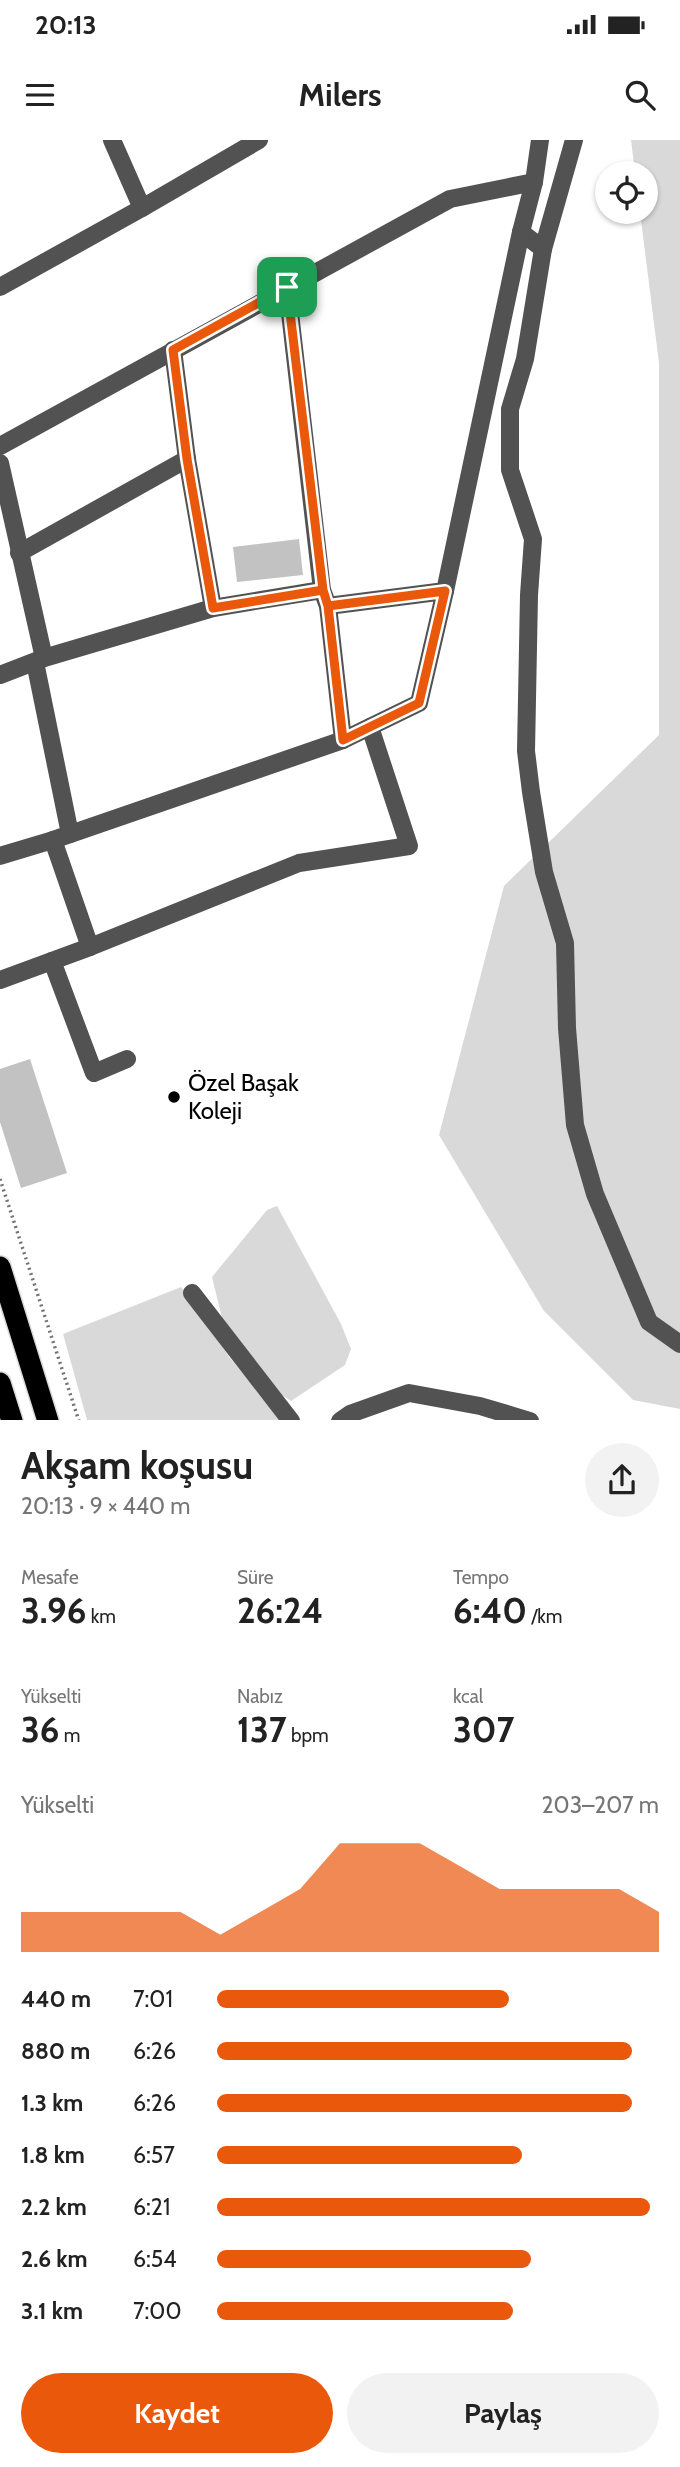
<!DOCTYPE html>
<html lang="tr">
<meta charset="utf-8">
<style>
:root{--surface:#fff;--page:#f2f2f2;--text:#222;--muted:#767676;--accent:#ea580c}
body{margin:0;font-family:Cabin,sans-serif;background:var(--page);color:var(--text);height:100vh;display:flex;flex-direction:column;font-size:26px;white-space:nowrap}
*{box-sizing:border-box;margin:0}
p{font-size:23px;color:var(--muted)}
.icon{flex:none;width:38px;height:38px;fill:none;stroke:currentColor;stroke-width:2;stroke-linecap:round;stroke-linejoin:round}
.map{position:relative;height:1280px;overflow:hidden}
.sheet{display:flex;flex-direction:column;background:var(--surface);flex:1}
.sheet>*{flex:none}
.buttons{position:absolute;left:595px;top:21px;display:grid;gap:14px}
.buttons a{display:grid;place-items:center;width:63px;height:63px;border-radius:50%;background:var(--surface);box-shadow:0 2px 5px #0004;font-size:35px}
.pin{position:absolute;display:grid;place-items:center;width:60px;height:60px;color:#fff;margin:-30px;border-radius:14px;box-shadow:0 4px 10px #0006}
.round{display:grid;place-items:center;flex:none;width:74px;height:74px;border-radius:37px;background:var(--page)}
.headline{display:flex;align-items:center;justify-content:space-between;height:119px;padding:0 21px}
h1{font-size:38px;font-weight:800;line-height:52px}
.metrics{display:grid;grid-template-columns:repeat(3,1fr);gap:10px;height:119px;padding:7px 21px}
.metrics div{display:grid;align-content:center}
.metrics b{font-size:35px;font-weight:800}
.metrics small{font-size:19px;font-weight:400}
.metrics p{font-size:19px}
.chart{height:196px;padding:14px 21px}
.chart p{display:flex;justify-content:space-between}
.chart svg{width:100%;height:126px;margin-top:7px;fill:var(--accent);opacity:.7}
.cta{display:flex;gap:14px;margin-top:auto;padding:14px 21px}
.cta a{flex:1;height:80px;border-radius:42px;background:var(--accent);color:#fff;font-size:28px;font-weight:800;line-height:80px;text-align:center}
.cta a+a{background:var(--page);color:var(--text)}
ul{padding:0 21px;list-style:none;font-size:23px}
li{display:grid;grid-template-columns:112px 84px 1fr;align-items:center;height:52px}
li i{height:18px;border-radius:9px;background:var(--accent)}
.status{display:flex;justify-content:space-between;align-items:center;height:49px;padding:0 35px;background:var(--surface);direction:ltr}
.status svg{height:19px;fill:currentColor}
header{display:flex;justify-content:space-between;align-items:center;height:91px;padding:0 21px;background:var(--surface);font-size:32px;font-weight:800}
.map>svg:first-child{display:block}
</style>
<div class="status"><b>20:13</b><svg viewBox="0 0 49 12"><path d="M0 12V9h3v3zM5 12V6h3v6zM10 12V3h3v9zM15 12V0h3v12zM26 1h20v11H26zM47 4h2v5h-2z"/></svg></div>
<header><svg class="icon" aria-label="menu" viewBox="0 0 24 24"><path d="M4 6h16M4 12h16M4 18h16"/></svg>Milers<svg class="icon" aria-label="search" viewBox="0 0 24 24"><circle cx="10" cy="10" r="6"/><path d="M15 15l6 6"/></svg></header>
<div class="map">
<svg width="680" height="1281" viewBox="0 0 680 1281">
<rect width="100%" height="100%" fill="#fff"/>
<g fill="#d9d9d9">
<path d="M631,0h49v1269l-47,-9 -89,-89 -105,-176 65,-249 155,-151v-372l-19,-151h6v-39h-11z"/>
<path d="M277,1066l64,118 10,25 -6,16 -54,36 -9,-6 -59,-73 -11,-45 55,-67z"/>
<path d="M181,1147l49,71 51,62h-194l-24,-86z"/>
</g>
<g fill="#c2c2c2">
<path d="M299,399l4,36 -66,7 -4,-35z"/>
<path d="M30,919l37,114 -46,15 -21,-66v-53z"/>
</g>
<g fill="none" stroke-linecap="round" stroke-linejoin="round">
<g stroke="#dbdbdb" stroke-width="24">
<g id="highway">
<path d="M0,1127l48,154"/>
<path d="M0,1243l12,38"/>
</g>
</g>
<path stroke="#747474" stroke-width="3.5" stroke-dasharray="2 3.5" stroke-linecap="butt" d="M0,1039l79,242"/>
<g stroke="#525252" stroke-width="18">
<path d="M112,0l30,68 117,-68"/>
<path d="M521,92l22,17 31,-109"/>
<path d="M543,109l-18,110 -15,50v61l23,69 -4,56 -3,156 5,41 13,80 21,71 2,85 8,97 20,69 54,128 31,22"/>
<path d="M0,147l142,-79"/>
<path d="M287,147l35,303 6,16 15,134"/>
<path d="M173,210l14,109 26,149"/>
<path d="M0,306l450,-247 84,-17 6,-42"/>
<path d="M0,323l44,195"/>
<path d="M19,413l168,-94"/>
<path d="M328,466l117,-15 76,-359 13,-50"/>
<path d="M35,522l35,172"/>
<path d="M0,535l44,-17 169,-50 109,-18"/>
<path d="M53,700l290,-100 76,-37 26,-112"/>
<path d="M0,716l53,-16 37,107 209,-84 110,-17 -39,-119"/>
<path d="M52,821l42,112 33,-14"/>
<path d="M0,840l90,-33"/>
<path d="M192,1153l99,128"/>
<path d="M340,1281l10,-7 59,-21 71,13 50,15"/>
</g>
<use href="#highway" stroke="#000" stroke-width="21"/>
</g>
<g fill="none" stroke-linecap="round" stroke-linejoin="round">
<g stroke="#fff" stroke-width="14">
<path id="route" d="M287,147l36,303 5,16 15,134 76,-37 26,-112 -117,15 -5,-16 -110,18 -26,-149 -14,-109 114,-63"/>
</g>
<use href="#route" stroke="#ea580c" stroke-width="9"/>
</g>
<circle fill="#000" stroke="#fff" stroke-width="2.5" cx="174" cy="957" r="7"/>
<g text-anchor="middle" stroke-width="5" stroke-linejoin="round" paint-order="stroke">
<g font-size="24" fill="#000" stroke="#fff" text-anchor="start">
<text x="188" y="951">Özel Başak<tspan x="188" dy="28">Koleji</tspan></text>
</g>
</g>
</svg>
<div class="buttons">
<a><svg class="icon" aria-label="locate" viewBox="0 0 24 24"><circle cx="12" cy="12" r="6"/><path d="M12 2v4M12 18v4M2 12h4M18 12h4"/></svg></a>
</div>
<div class="pin" style="left:287px;top:147px;background:#1e9e55"><svg class="icon" aria-label="arrive" viewBox="0 0 24 24"><path d="M6 21V4h12l-3 4 3 4H6"/></svg></div>
</div>
<section class="sheet">
<div class="headline"><div><h1>Akşam koşusu</h1><p>20:13 · 9 × 440 m</p></div><a class="round"><svg class="icon" aria-label="share" viewBox="0 0 24 24"><path d="M12 15V3M7 8l5-5 5 5M5 13v7h14v-7"/></svg></a></div>
<div class="metrics">
<div><p>Mesafe</p><b>3.96<small> km</small></b></div>
<div><p>Süre</p><b>26:24</b></div>
<div><p>Tempo</p><b>6:40<small> /km</small></b></div>
</div>
<div class="metrics">
<div><p>Yükselti</p><b>36<small> m</small></b></div>
<div><p>Nabız</p><b>137<small> bpm</small></b></div>
<div><p>kcal</p><b>307</b></div>
</div>
<div class="chart"><p><span>Yükselti</span>203–207 m</p>
<svg viewBox="0 0 160 44" preserveAspectRatio="none"><path d="M0 44V30L10 30L20 30L30 30L40 30L50 38L60 30L70 22L80 6L90 6L100 6L110 14L120 22L130 22L140 22L150 22L160 30V44z"/></svg>
</div>
<ul>
<li><b>440 m</b>7:01<i style="width:66%"></i></li>
<li><b>880 m</b>6:26<i style="width:94%"></i></li>
<li><b>1.3 km</b>6:26<i style="width:94%"></i></li>
<li><b>1.8 km</b>6:57<i style="width:69%"></i></li>
<li><b>2.2 km</b>6:21<i style="width:98%"></i></li>
<li><b>2.6 km</b>6:54<i style="width:71%"></i></li>
<li><b>3.1 km</b>7:00<i style="width:67%"></i></li>
</ul>
<div class="cta"><a>Kaydet</a><a>Paylaş</a></div>
</section>
